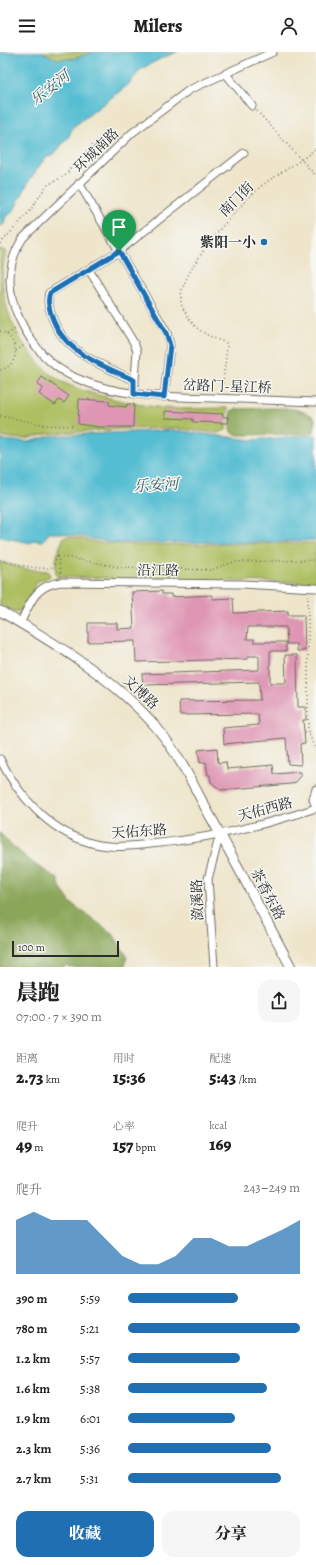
<!DOCTYPE html>
<html lang="zh">
<meta charset="utf-8">
<style>
:root{--surface:#fff;--page:#f6f6f6;--text:#222;--muted:#767676;--accent:#1f6fb2}
body{margin:0;font-family:Alegreya,"Noto Serif SC",serif;background:var(--page);color:var(--text);height:100vh;display:flex;flex-direction:column;font-size:15px;white-space:nowrap}
*{box-sizing:border-box;margin:0}
p{font-size:13px;color:var(--muted)}
.icon{flex:none;width:22px;height:22px;fill:none;stroke:currentColor;stroke-width:2;stroke-linecap:round;stroke-linejoin:round}
.map{position:relative;height:915px;overflow:hidden}
.panel{display:flex;flex-direction:column;background:var(--surface);flex:1}
.panel>*{flex:none}
.scale{position:absolute;left:12px;bottom:10px;width:107px;box-sizing:border-box;padding-left:4px;border:2px solid #2b2b2b;border-top:0;font-size:11px;line-height:14px;white-space:nowrap;color:#2b2b2b;-webkit-text-stroke:3px #f6f6f2;paint-order:stroke}
.pin{position:absolute;display:grid;place-items:center;width:34px;height:34px;color:#fff;margin:-41px -17px;border-radius:50% 50% 50% 0;rotate:-45deg;box-shadow:0 0 4px #0007}
.pin .icon{rotate:45deg}
.round{display:grid;place-items:center;flex:none;width:42px;height:42px;border-radius:12px;background:var(--page)}
.summary{display:flex;align-items:center;justify-content:space-between;height:68px;padding:0 16px}
h1{font-size:22px;font-weight:800;line-height:30px}
.stats{display:grid;grid-template-columns:repeat(3,1fr);gap:6px;height:68px;padding:4px 16px}
.stats div{display:grid;align-content:center}
.stats b{font-size:17px;font-weight:800}
.stats small{font-size:11px;font-weight:400}
.stats p{font-size:11px}
.chart{height:112px;padding:8px 16px}
.chart p{display:flex;justify-content:space-between}
.chart svg{width:100%;height:72px;margin-top:4px;fill:var(--accent);opacity:.7}
.primary-button{display:flex;gap:8px;margin-top:auto;padding:8px 16px}
.primary-button a{flex:1;height:46px;border-radius:12px;background:var(--accent);color:#fff;font-size:16px;font-weight:800;line-height:46px;text-align:center}
.primary-button a+a{background:var(--page);color:var(--text)}
ul{padding:0 16px;list-style:none;font-size:13px}
li{display:grid;grid-template-columns:64px 48px 1fr;align-items:center;height:30px}
li i{height:10px;border-radius:5px;background:var(--accent)}
header{display:flex;justify-content:space-between;align-items:center;height:52px;padding:0 16px;background:var(--surface);font-size:18px;font-weight:800}
.map>svg:first-child{display:block}
</style>
<header><svg class="icon" aria-label="menu" viewBox="0 0 24 24"><path d="M4 6h16M4 12h16M4 18h16"/></svg>Milers<svg class="icon" aria-label="person" viewBox="0 0 24 24"><circle cx="12" cy="8" r="4"/><path d="M4 21q1-7 8-7t8 7"/></svg></header>
<div class="map">
<svg width="316" height="915" viewBox="0 0 316 915">
<rect width="100%" height="100%" fill="#f6f6f2"/>
<filter id="ink" filterUnits="userSpaceOnUse"><feTurbulence type="fractalNoise" baseFrequency=".025" numOctaves="2"/><feDisplacementMap in="SourceGraphic" scale="8" xChannelSelector="R" yChannelSelector="G"/><feConvolveMatrix kernelMatrix="1 2 1 2 8 2 1 2 1" color-interpolation-filters="sRGB"/></filter>
<filter id="wash" filterUnits="userSpaceOnUse"><feTurbulence type="fractalNoise" baseFrequency=".012" numOctaves="4" result="noise"/><feDisplacementMap in="SourceGraphic" scale="16" xChannelSelector="R" yChannelSelector="G"/><feGaussianBlur stdDeviation="0.9" result="paint"/><feColorMatrix in="noise" values="0 0 0 0 0 0 0 0 0 0 0 0 0 0 0 0 0 1.4 0 .05"/><feComposite in="paint" operator="in"/></filter>
<g filter="url(#wash)">
<rect width="100%" height="100%" fill="#eee5cb"/>
<g fill="#aebf62" stroke="#6c7546">
<path d="M42,0h51c-15,8 -37,11 -51,0z"/>
<path d="M0,197l6,3c-6,21 -4,44 4,65 7,21 31,54 52,65 27,13 73,23 102,26 21,2 43,0 64,0l-2,22 -9,3 -43,-5 -53,1 -74,5 -22,5 -25,-2z"/>
<path d="M69,484l32,7 38,2 177,-2v40l-259,-6c-5,-11 2,-30 7,-40z"/>
<path d="M0,510l26,7 22,2 2,5 -13,6 -12,25 -8,5 -17,-6z"/>
</g>
<g fill="#8aa658" stroke="#5a6842">
<path d="M271,356c16,0 31,0 44,10l-1,14 -5,2 -71,1 -5,-1 -3,-4 1,-19 5,-2z"/>
<path d="M0,781l8,9 25,21 25,16 3,10 10,14 42,31 14,22 -2,11h-56l-3,-2 -2,2h-64z"/>
</g>
<g fill="#55bdd2" stroke="#40747e">
<path d="M0,0h42l15,7h16l20,-7h84l-15,6 -21,11 -13,16 -55,42 -5,11 -14,16 -9,4 -16,23 -16,31 -7,4 -2,8 -4,3z"/>
<path d="M172,378l80,10 64,-5v105l-38,2 -164,1 -51,-10h-14l-6,8 -9,-1 -3,3 -31,-6v-97l29,2 21,-6z"/>
</g>
<g id="blocks">
<g fill="#df96b4">
<path d="M42,325l27,19 -5,7 -5,-3 -4,5 -16,-11 4,-6 -6,-4z"/>
<path d="M79,347l30,2v4l17,2 1,-3h7l-1,23h-34l-21,-3z"/>
<path d="M165,359l58,3v3h5v6l-35,-1v-3l-28,-1z"/>
<path d="M162,539v3h9v3l41,-2v4l21,-1 1,15 54,-2v4h16l1,36h-8v-7h-10l-1,-17h-38l-1,12h7v3h32v9h-16v32h16l-1,-28h12l1,52h8v13h-3l2,23 -5,1 1,21 -13,-1 -2,-26 -62,6 -1,-16 36,-3 -1,-11 -78,1 -1,-14 81,-1 -1,-18 -116,3 -1,-11 117,-4v-14h-11v3l-112,3 -1,-21 -47,1v-19h29v6l17,-1 -2,-36z"/>
<path d="M217,696l1,15 8,-1 1,7 46,-4 1,9 27,-2v4l-5,6 -5,2 -70,6 -10,-8 -1,-7h-2l-2,-13 -6,1 -2,-13z"/>
</g>
</g>
</g>
<g filter="url(#ink)">
<use href="#blocks" fill-opacity="0" stroke="#6f6c63" stroke-width="1"/>
<g fill="none" stroke-linecap="round" stroke-linejoin="round">
<g stroke="#6f6c63" stroke-width="9">
<g id="minor">
<path d="M273,0l-84,38 -57,43 -109,105c-16,24 -17,53 -4,80 12,26 29,48 57,60 42,19 91,19 137,20 34,1 69,3 103,4"/>
<path d="M226,22l26,32"/>
<path d="M79,131l88,150 3,12 -6,52"/>
<path d="M89,218l45,73 3,8 -3,43"/>
<path d="M134,328c-33,-15 -72,-28 -83,-66 -2,-7 -4,-14 -2,-21l70,-42 125,-98"/>
<path d="M20,571c12,-22 14,-37 41,-41l181,2 74,4"/>
<path d="M0,707c18,36 48,71 88,83 21,7 41,4 63,2 56,-5 111,-18 165,-36"/>
<path d="M316,737l-3,10 3,8"/>
<path d="M214,915l-6,-88 12,-45"/>
</g>
</g>
<g stroke="#6f6c63" stroke-width="11">
<path id="major" d="M0,559c56,33 114,67 157,117 19,23 33,50 47,77 30,53 58,108 87,162"/>
</g>
<g stroke="#6f6c63" stroke-width="1.5" stroke-dasharray="1 3" stroke-linecap="butt">
<path d="M257,59l59,65"/>
<path d="M0,192l30,-33 16,-25 20,-11 9,-13 33,-31 8,9"/>
<path d="M0,279c19,6 22,34 0,39"/>
<path d="M7,282l10,-6"/>
<path d="M16,299l10,-7"/>
<path d="M222,339l5,-44 -1,-4c-19,-8 -30,-11 -40,-30 -2,-3 -5,-8 -5,-11 -5,-27 57,-96 78,-114 18,-15 40,-24 57,-40"/>
<path d="M0,364l46,9 27,1"/>
<path d="M58,504l61,11 92,3 23,-8 82,-2"/>
<path d="M58,504l3,20"/>
<path d="M0,508c8,2 46,12 52,7 3,-2 3,-8 6,-11"/>
<path d="M308,543v136l6,15 2,2"/>
</g>
<use href="#minor" stroke="#fff" stroke-width="7"/>
<use href="#major" stroke="#fff" stroke-width="9"/>
</g>
</g>
<g fill="none" stroke-linecap="round" stroke-linejoin="round" filter="url(#ink)">
<g stroke="#fff" stroke-width="8">
<path id="route" d="M119,199l47,82 4,12 -6,52 -30,-3v-14c-33,-15 -72,-28 -83,-66 -2,-7 -4,-14 -1,-21z"/>
</g>
<use href="#route" stroke="#1f6fb2" stroke-width="5"/>
</g>
<circle fill="#1f6fb2" stroke="#f6f6f2" stroke-width="1.5" cx="264" cy="190" r="4"/>
<g text-anchor="middle" stroke-width="3" stroke-linejoin="round" paint-order="stroke">
<g font-size="14" fill="#2b2b2b" stroke="#f6f6f2">
<text transform="translate(96 98) rotate(-44)" y="5">环城南路</text>
<text transform="translate(236 147) rotate(-45)" y="5">南门街</text>
<text transform="translate(227 334) rotate(2)" y="5">岔路门-星江桥</text>
<text transform="translate(158 518) rotate(1)" y="5">沿江路</text>
<text transform="translate(141 640) rotate(43)" y="5">文博路</text>
<text transform="translate(265 757) rotate(-15)" y="5">天佑西路</text>
<text transform="translate(139 779) rotate(-4)" y="5">天佑东路</text>
<text transform="translate(268 842) rotate(62)" y="5">茶香东路</text>
<text transform="translate(197 848) rotate(-92)" y="5">潋溪路</text>
</g>
<g font-size="14" font-weight="bold" fill="#2b2b2b" stroke="#f6f6f2" text-anchor="end">
<text x="256" y="195">紫阳一小</text>
</g>
<g font-size="15" font-style="italic" fill="#3a5e65" stroke="#f6f6f2">
<text transform="translate(50 36) rotate(-38)" y="5">乐安河</text>
<text transform="translate(156 433) rotate(-3)" y="5">乐安河</text>
</g>
</g>
</svg>
<div class="scale">100 m</div>
<div class="pin" style="left:119px;top:199px;background:#1e9e55"><svg class="icon" aria-label="arrive" viewBox="0 0 24 24"><path d="M6 21V4h12l-3 4 3 4H6"/></svg></div>
</div>
<section class="panel">
<div class="summary"><div><h1>晨跑</h1><p>07:00 · 7 × 390 m</p></div><a class="round"><svg class="icon" aria-label="share" viewBox="0 0 24 24"><path d="M12 15V3M7 8l5-5 5 5M5 13v7h14v-7"/></svg></a></div>
<div class="stats">
<div><p>距离</p><b>2.73<small> km</small></b></div>
<div><p>用时</p><b>15:36</b></div>
<div><p>配速</p><b>5:43<small> /km</small></b></div>
</div>
<div class="stats">
<div><p>爬升</p><b>49<small> m</small></b></div>
<div><p>心率</p><b>157<small> bpm</small></b></div>
<div><p>kcal</p><b>169</b></div>
</div>
<div class="chart"><p><span>爬升</span>243–249 m</p>
<svg viewBox="0 0 160 44" preserveAspectRatio="none"><path d="M0 44V11L10 6L20 11L30 11L40 11L50 22L60 33L70 38L80 38L90 33L100 22L110 22L120 27L130 27L140 22L150 17L160 11V44z"/></svg>
</div>
<ul>
<li><b>390 m</b>5:59<i style="width:64%"></i></li>
<li><b>780 m</b>5:21<i style="width:100%"></i></li>
<li><b>1.2 km</b>5:57<i style="width:65%"></i></li>
<li><b>1.6 km</b>5:38<i style="width:81%"></i></li>
<li><b>1.9 km</b>6:01<i style="width:62%"></i></li>
<li><b>2.3 km</b>5:36<i style="width:83%"></i></li>
<li><b>2.7 km</b>5:31<i style="width:89%"></i></li>
</ul>
<div class="primary-button"><a>收藏</a><a>分享</a></div>
</section>
